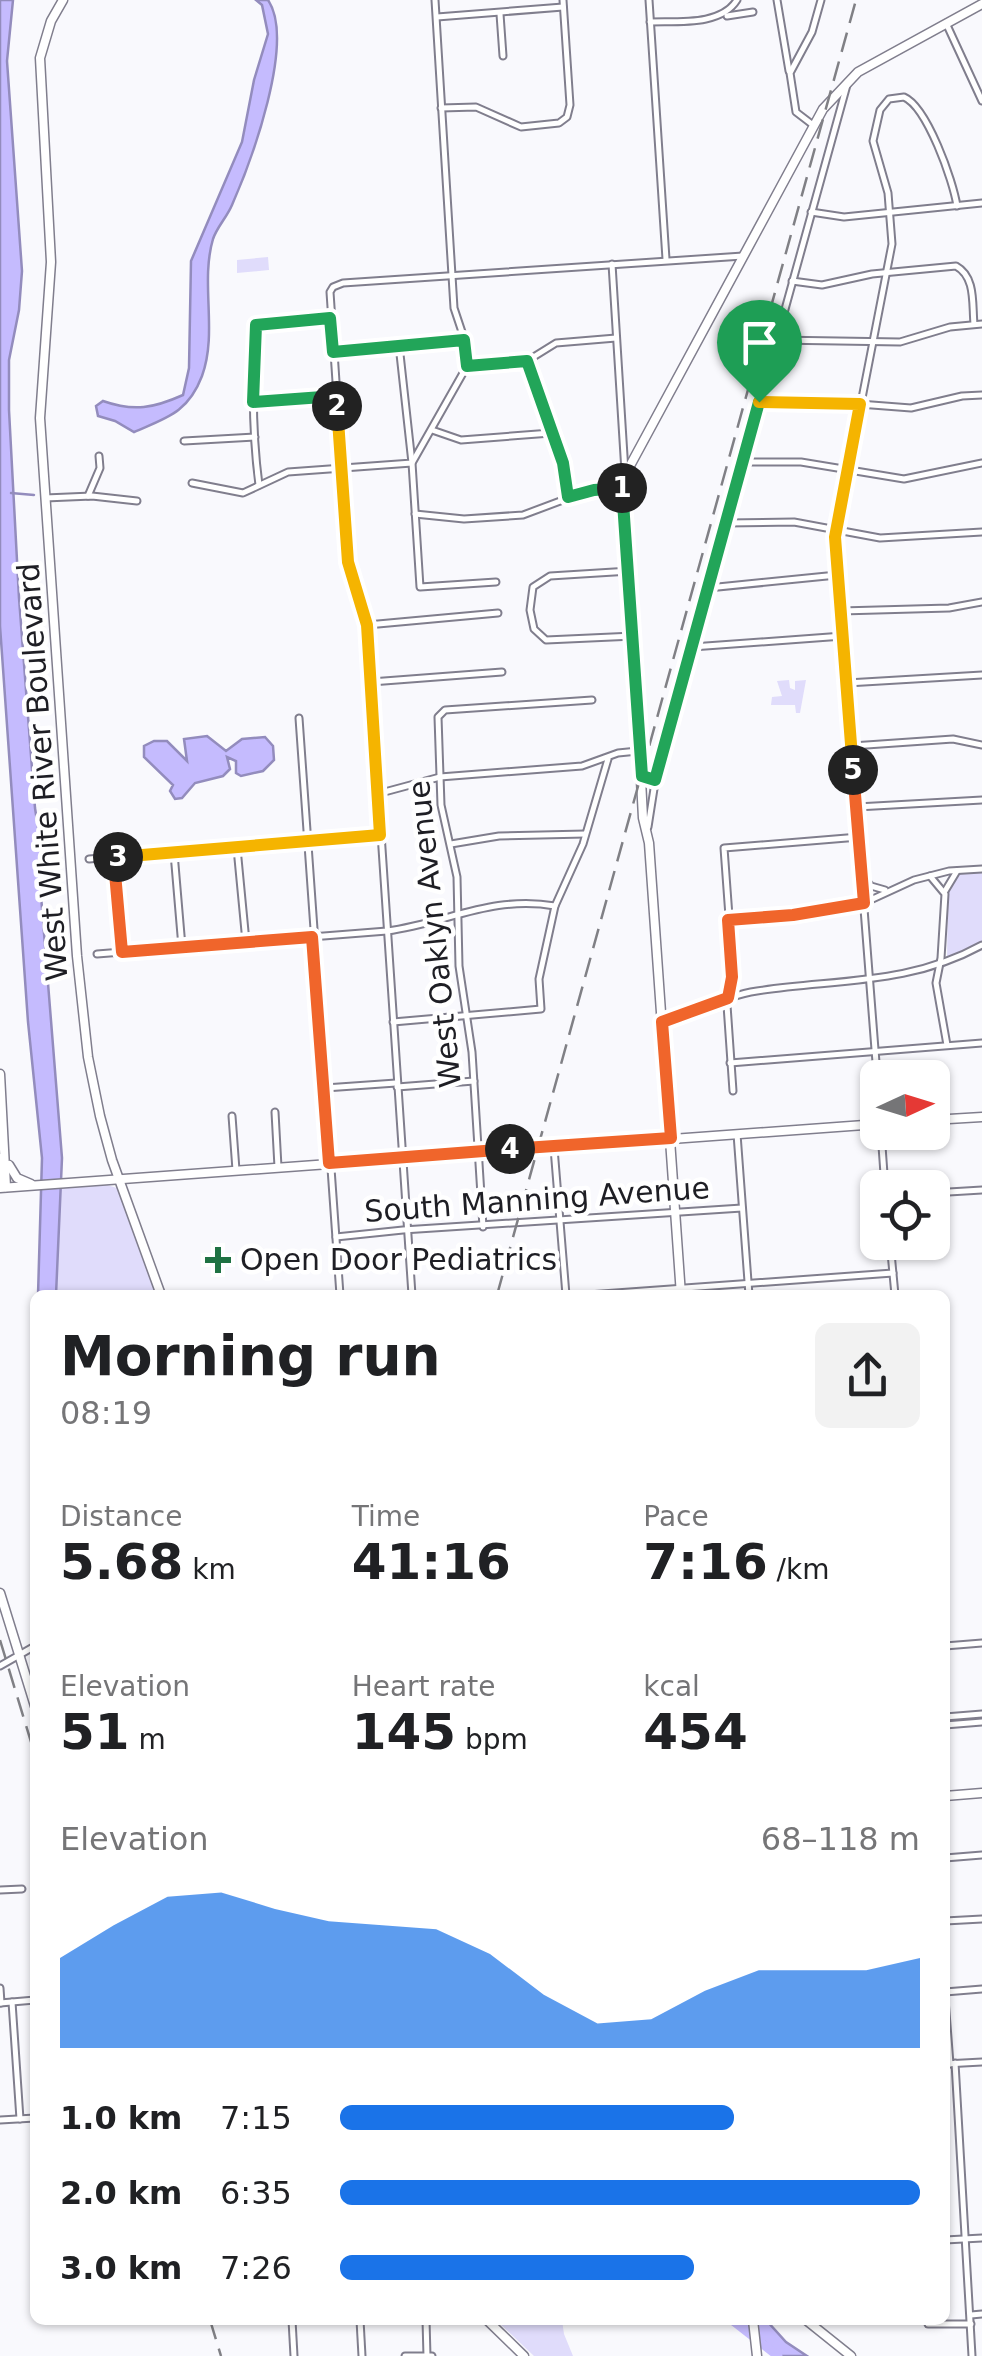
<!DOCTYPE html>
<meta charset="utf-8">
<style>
:root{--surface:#fff;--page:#f2f2f2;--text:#202124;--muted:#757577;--accent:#1a73e8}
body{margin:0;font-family:"DejaVu Sans",sans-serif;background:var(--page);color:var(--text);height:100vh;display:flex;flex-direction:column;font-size:38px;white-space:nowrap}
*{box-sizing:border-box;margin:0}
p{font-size:32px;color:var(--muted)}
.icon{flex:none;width:55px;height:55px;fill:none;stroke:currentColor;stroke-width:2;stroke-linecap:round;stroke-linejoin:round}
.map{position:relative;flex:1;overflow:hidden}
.panel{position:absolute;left:30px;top:1290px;width:920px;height:1035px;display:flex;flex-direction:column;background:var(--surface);border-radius:15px;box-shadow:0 2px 8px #0004}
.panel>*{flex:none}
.needle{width:65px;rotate:86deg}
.tools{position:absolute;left:860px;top:1060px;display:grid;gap:20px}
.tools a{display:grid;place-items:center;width:90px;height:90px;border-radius:15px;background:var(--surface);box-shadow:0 2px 8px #0004;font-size:50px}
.pin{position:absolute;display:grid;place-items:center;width:85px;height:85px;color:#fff;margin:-102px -42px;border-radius:50% 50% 50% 0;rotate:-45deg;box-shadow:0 0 10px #0007}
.pin .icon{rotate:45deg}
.km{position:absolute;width:50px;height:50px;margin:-25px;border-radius:50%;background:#222;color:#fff;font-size:28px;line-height:50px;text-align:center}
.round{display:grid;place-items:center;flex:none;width:105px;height:105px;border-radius:15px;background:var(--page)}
.head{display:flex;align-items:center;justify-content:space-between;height:170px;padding:0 30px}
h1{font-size:55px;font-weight:700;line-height:75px}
.figures{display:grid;grid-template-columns:repeat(3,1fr);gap:15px;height:170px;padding:10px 30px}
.figures div{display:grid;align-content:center}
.figures b{font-size:50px;font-weight:700}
.figures small{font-size:28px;font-weight:400}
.figures p{font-size:28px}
.chart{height:280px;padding:20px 30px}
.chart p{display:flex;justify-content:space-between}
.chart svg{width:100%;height:180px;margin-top:10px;fill:var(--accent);opacity:.7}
ul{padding:0 30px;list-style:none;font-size:32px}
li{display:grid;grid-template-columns:160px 120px 1fr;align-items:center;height:75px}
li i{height:25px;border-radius:12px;background:var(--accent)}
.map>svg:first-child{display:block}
</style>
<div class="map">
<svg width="982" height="2356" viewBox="0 0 982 2356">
<rect width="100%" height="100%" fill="#f9f9fd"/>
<g fill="#e0dcfb">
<path d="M268,257l1,13 -32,3v-13z"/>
<path d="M789,680l1,8 5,2v-9l11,-1 -6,33h-4l-1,-8h-24l1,-8 10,-1 -5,-15z"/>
<path d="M982,870v73l-35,17 1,-72 11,-15z"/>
<path d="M107,1185l10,3 40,107h-101l4,-107z"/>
<path d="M496,2320h66l2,14 9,22h-39z"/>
</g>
<g fill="#c5bbfe" stroke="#938cbd" stroke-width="2.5">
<path d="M0,0h13l-6,61 15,210 -3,39 -10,50v50l10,188 16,210 7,45 -2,30 22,275 -6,137h-18l4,-137 -14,-136 -28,-396z"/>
<path d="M256,0h12c28,41 -17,162 -36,205 -5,12 -15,22 -19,34 -13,44 5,93 -11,137 -14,37 -36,42 -68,56l-19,-11 -17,-5 -2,-10 7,-5c31,11 51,7 80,-6l6,-27 2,-107 51,-119 12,-62 14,-46 -6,-29z"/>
<path d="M207,736l19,15 16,-12 23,-2 8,9 1,14 -11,11 -22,5 -5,-3v-12l-9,-4 3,12 -7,7 -28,7 -13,15 -7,1 -5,-8 3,-6 -29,-28v-11l10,-5h13l20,20 -3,-22z"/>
<path d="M725,2320h41l20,22 21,14h-31l-11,-14z"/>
</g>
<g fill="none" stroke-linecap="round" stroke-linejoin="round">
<path stroke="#938cbd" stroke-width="2.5" d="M11,493l23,2"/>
<path stroke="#c5bbfe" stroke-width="9" d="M732,2320l46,36"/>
<g stroke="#807e8d" stroke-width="9">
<g id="street">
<path d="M435,0l19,308 9,27 4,31 -55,97 8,124 76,-5"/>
<path d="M649,0l17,259"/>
<path d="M777,0l12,71"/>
<path d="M500,14l3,42"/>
<path d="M727,16l26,-4"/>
<path d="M437,17l126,-10"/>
<path d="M650,22c28,-1 71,4 87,-22"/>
<path d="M946,23l36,78"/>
<path d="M441,108l35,-1 45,20 38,-4 8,-6 3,-12 -7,-105"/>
<path d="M813,125l-17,-13 -6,-39 22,-41 9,-32"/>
<path d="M811,212l33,5 138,-14"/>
<path d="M612,264l13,208"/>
<path d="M792,281l30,4 50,-11 84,-8c20,11 16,38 18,58"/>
<path d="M776,340l124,2 50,-15 32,-3"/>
<path d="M333,353l131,-13"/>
<path d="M527,361l36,102 5,33"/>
<path d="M467,366l60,-5 29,-18 60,-5"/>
<path d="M254,401l82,-5"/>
<path d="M759,403l61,-2 91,7 51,-12 20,-1"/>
<path d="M432,430l29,10 90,-7"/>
<path d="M184,441l71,-4"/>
<path d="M743,462h58l103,17 78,-16"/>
<path d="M192,483l51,10 45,-21 124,-9 -13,-118"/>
<path d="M259,485c-7,-53 -7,-107 -3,-160l74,-7"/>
<path d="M88,496l12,-28 -1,-12"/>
<path d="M45,498l47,-2 45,5"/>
<path d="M415,514l49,5 59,-4 64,-24 37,-3"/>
<path d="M726,523l68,-1 86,16 102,-6"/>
<path d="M630,571l-80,5 -17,11 -3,23 4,19 12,11 88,-4"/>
<path d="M708,588l129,-13"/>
<path d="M841,611l108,-3 33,-6"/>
<path d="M367,625l131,-12"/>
<path d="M692,647l151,-11"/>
<path d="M371,682l131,-10"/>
<path d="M847,683l135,-8"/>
<path d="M299,718l41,577"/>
<path d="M852,746l101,-7 29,6"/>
<path d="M377,794l63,-17 142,-11 36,-13 20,-2"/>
<path d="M857,807l125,-7"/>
<path d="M648,827l8,-51 191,-691"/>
<path d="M451,844l48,-8 86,-2"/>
<path d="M237,848l9,94"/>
<path d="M174,853l8,94"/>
<path d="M89,859l291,-24"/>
<path d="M115,860l7,91"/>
<path d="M862,876l9,10 14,4"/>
<path d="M930,876l15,18 -4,64 -5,25 11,62"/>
<path d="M945,891l12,-20"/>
<path d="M728,920l65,-5 71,-12 50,-23 35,-9 33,-2"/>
<path d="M97,954l290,-23c60,-8 105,-36 168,-25"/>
<path d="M393,1022l148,-13 -2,-30 16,-73 28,-62 25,-85"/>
<path d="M662,1022c33,-7 61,-26 95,-31 79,-12 153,-6 225,-46"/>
<path d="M730,1063l252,-20"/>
<path d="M397,1087l77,-6"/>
<path d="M325,1088l71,-5"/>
<path d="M878,1088l-43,-551 57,-293 -4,-51 -15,-52 7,-31 9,-11 15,-2c23,10 49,83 53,109"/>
<path d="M733,1091l-6,-86 6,-34 -9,-123 135,-11"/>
<path d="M275,1112l3,55"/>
<path d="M232,1116l4,54"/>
<path d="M881,1132l4,56"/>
<path d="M737,1134l12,161"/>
<path d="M554,1148l12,147"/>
<path d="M932,1193l50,-3"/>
<path d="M483,1227l-11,-175 -13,-86 -2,-89 -16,-72 -3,-88 7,-7 147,-10"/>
<path d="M336,1237l67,-7 339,-22"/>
<path d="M890,1242l5,53"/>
<path d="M412,1295l-45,-670 -19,-64 -18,-269 3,-5 10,-4 400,-27"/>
<path d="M588,1295l305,-22"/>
<path d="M945,1646l37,-3"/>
<path d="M0,1666l35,-20"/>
<path d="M945,1717l37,-3"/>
<path d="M945,1725l37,-3"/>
<path d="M945,1858l37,-3"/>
<path d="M0,1890l22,-1"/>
<path d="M945,1921l37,-2"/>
<path d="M0,1988l1,15"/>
<path d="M945,1992l37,-3"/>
<path d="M945,1999l5,65"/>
<path d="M12,2002l8,117"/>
<path d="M0,2003l35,-3"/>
<path d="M955,2063l17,293"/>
<path d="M945,2064l37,-2"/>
<path d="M0,2120l35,-2"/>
<path d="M945,2240l37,-2"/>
<path d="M971,2315l11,-1"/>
<path d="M292,2320l2,36"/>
<path d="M360,2320l2,36"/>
<path d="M426,2320l1,36"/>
<path d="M928,2324h43"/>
<path d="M405,2356h27"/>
</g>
</g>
<g stroke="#807e8d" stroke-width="11">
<g id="secondary">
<path d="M63,0l-12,21 -11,37 11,204 -11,156 37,538 11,101 12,59 12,44 49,135"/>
<path d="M0,1074l6,113"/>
<path d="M932,1120l50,-3"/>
<path d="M0,1158l1,20 5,9"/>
<path d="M9,1165l8,13 14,6"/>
<path d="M0,1188l878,-64"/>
<path d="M681,1295l-32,-452 -6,-25 -18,-343 198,-366 35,-37 124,-68"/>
<path d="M0,1593l35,113"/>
<path d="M945,1796l37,-3"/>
<path d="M487,2320l37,36"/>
<path d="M753,2320l4,36"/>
<path d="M806,2320l45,36"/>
</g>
</g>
<use href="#street" stroke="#fff" stroke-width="5"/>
<use href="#secondary" stroke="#fff" stroke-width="8"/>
<g stroke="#808085" stroke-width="2.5" stroke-dasharray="20 10" stroke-linecap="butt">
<path d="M497,1295l359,-1295"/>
<path d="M0,1640l35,115"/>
<path d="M210,2320l11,36"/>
</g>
</g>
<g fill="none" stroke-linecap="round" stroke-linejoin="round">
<g stroke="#fff" stroke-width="20">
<path id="split-1" d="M622,488l20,288 13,4 104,-378"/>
</g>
<g stroke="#fff" stroke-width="20">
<path id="split-2" d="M337,406l-1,-10 -83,6 3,-77 74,-7 3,34 131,-12 3,26 60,-5 36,102 5,34 26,-7 28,-2"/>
</g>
<g stroke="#fff" stroke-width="20">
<path id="split-3" d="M118,857l262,-22 -13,-210 -19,-63 -11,-156"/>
</g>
<g stroke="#fff" stroke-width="20">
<path id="split-4" d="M118,857l-4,5 8,90 190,-15 17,226 181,-14"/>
</g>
<g stroke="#fff" stroke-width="20">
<path id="split-5" d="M510,1149l161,-11 -9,-116 66,-24 4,-21 -4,-57 65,-5 71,-12 -11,-133"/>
</g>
<g stroke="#fff" stroke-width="20">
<path id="split-6" d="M759,402l101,2 -25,133 18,233"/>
</g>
<use href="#split-1" stroke="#22a559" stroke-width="12"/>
<use href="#split-2" stroke="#22a559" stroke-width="12"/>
<use href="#split-3" stroke="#f5b400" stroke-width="12"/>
<use href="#split-4" stroke="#f0652b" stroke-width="12"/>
<use href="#split-5" stroke="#f0652b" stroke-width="12"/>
<use href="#split-6" stroke="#f5b400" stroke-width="12"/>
</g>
<path fill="#1f7243" stroke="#fff" stroke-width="4" d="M213 1245h10v10h10v10h-10v10h-10v-10h-10v-10h10z"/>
<g text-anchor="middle" stroke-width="9" stroke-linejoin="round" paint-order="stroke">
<g font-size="30" fill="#1e1e24" stroke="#fff">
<text transform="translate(43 772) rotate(-94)" y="10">West White River Boulevard</text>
<text transform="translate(435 934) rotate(-96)" y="10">West Oaklyn Avenue</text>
<text transform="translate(537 1200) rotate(-4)" y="10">South Manning Avenue</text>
</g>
<g font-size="30" fill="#1e1e24" stroke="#fff" text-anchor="start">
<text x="240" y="1270">Open Door Pediatrics</text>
</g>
</g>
</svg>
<div class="tools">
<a><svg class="needle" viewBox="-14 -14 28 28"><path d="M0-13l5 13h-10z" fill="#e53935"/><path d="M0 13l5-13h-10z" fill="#757577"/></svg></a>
<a><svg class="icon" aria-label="locate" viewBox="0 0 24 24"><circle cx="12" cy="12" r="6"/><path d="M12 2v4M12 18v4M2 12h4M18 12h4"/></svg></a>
</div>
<div class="pin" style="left:759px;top:402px;background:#1e9e55"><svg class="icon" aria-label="arrive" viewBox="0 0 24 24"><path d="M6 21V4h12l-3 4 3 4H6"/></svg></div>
<b class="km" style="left:622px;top:488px">1</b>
<b class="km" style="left:337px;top:406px">2</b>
<b class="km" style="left:118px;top:857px">3</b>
<b class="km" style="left:510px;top:1149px">4</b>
<b class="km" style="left:853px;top:770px">5</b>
<section class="panel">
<div class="head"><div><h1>Morning run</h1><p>08:19</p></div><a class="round"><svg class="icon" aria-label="share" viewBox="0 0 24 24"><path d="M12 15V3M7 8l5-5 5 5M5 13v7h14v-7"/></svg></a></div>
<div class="figures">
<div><p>Distance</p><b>5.68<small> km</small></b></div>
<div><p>Time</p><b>41:16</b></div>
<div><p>Pace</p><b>7:16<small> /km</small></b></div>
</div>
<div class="figures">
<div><p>Elevation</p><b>51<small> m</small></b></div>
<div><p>Heart rate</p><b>145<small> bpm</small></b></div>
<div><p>kcal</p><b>454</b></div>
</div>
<div class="chart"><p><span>Elevation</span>68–118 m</p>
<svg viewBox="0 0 160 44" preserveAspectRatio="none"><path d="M0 44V22L10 14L20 7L30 6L40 10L50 13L60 14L70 15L80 21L90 31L100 38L110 37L120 30L130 25L140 25L150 25L160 22V44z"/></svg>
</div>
<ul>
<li><b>1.0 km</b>7:15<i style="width:68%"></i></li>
<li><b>2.0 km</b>6:35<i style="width:100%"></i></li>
<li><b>3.0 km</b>7:26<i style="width:61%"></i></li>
</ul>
</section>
</div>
